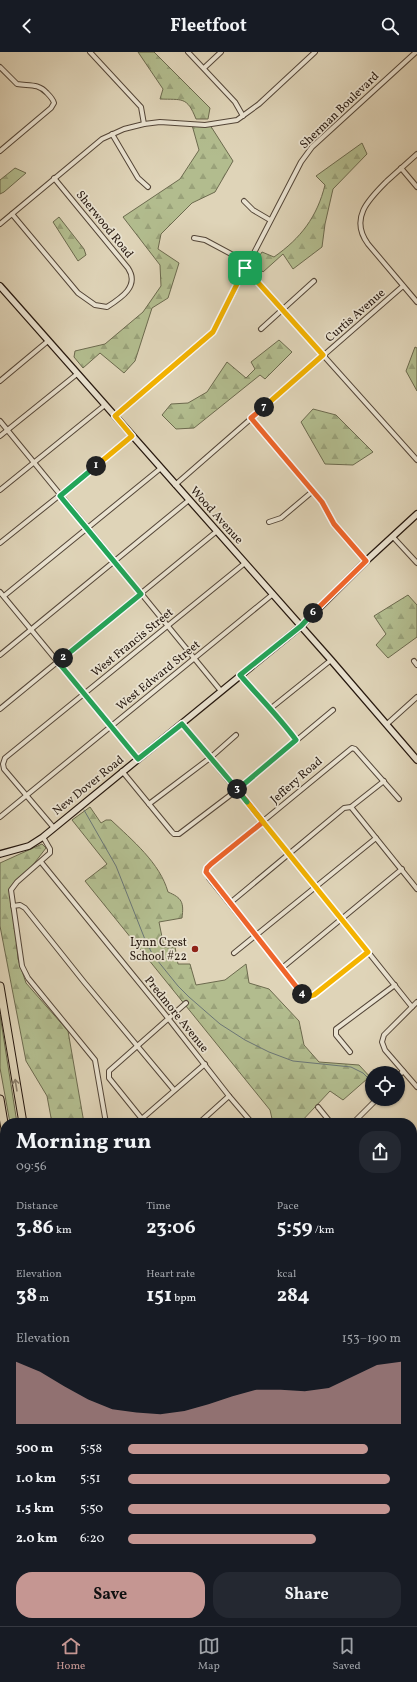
<!DOCTYPE html>
<meta charset="utf-8">
<style>
:root{--surface:#171b24;--page:#242831;--text:#f1f3f6;--muted:#9ea1a6;--line:#363941;--accent:#c59692}
body{margin:0;font-family:Vollkorn,serif;background:var(--page);color:var(--text);height:100vh;display:flex;flex-direction:column;font-size:15px;white-space:nowrap}
*{box-sizing:border-box;margin:0}
p{font-size:13px;color:var(--muted)}
.icon{flex:none;width:22px;height:22px;fill:none;stroke:currentColor;stroke-width:2;stroke-linecap:round;stroke-linejoin:round}
.map{position:relative;flex:1;overflow:hidden}
.side{position:absolute;left:0px;top:1066px;width:417px;height:508px;display:flex;flex-direction:column;background:var(--surface);border-radius:16px 16px 0 0;box-shadow:0 1px 3px #0004}
.side>*{flex:none}
.tools{position:absolute;left:365px;top:1014px;display:grid;gap:8px}
.tools a{display:grid;place-items:center;width:40px;height:40px;border-radius:50%;background:var(--surface);box-shadow:0 1px 3px #0004;font-size:20px}
.pin{position:absolute;display:grid;place-items:center;width:34px;height:34px;color:#fff;margin:-17px;border-radius:8px;box-shadow:0 2px 6px #0006}
.km{position:absolute;width:20px;height:20px;margin:-10px;border-radius:50%;background:#222;color:#fff;font-size:11px;line-height:20px;text-align:center}
.round{display:grid;place-items:center;flex:none;width:42px;height:42px;border-radius:16px;background:var(--page)}
.summary{display:flex;align-items:center;justify-content:space-between;height:68px;padding:0 16px}
h1{font-size:22px;font-weight:700;line-height:30px}
.metrics{display:grid;grid-template-columns:repeat(3,1fr);gap:6px;height:68px;padding:4px 16px}
.metrics div{display:grid;align-content:center}
.metrics b{font-size:20px;font-weight:700}
.metrics small{font-size:11px;font-weight:400}
.metrics p{font-size:11px}
.chart{height:112px;padding:8px 16px}
.chart p{display:flex;justify-content:space-between}
.chart svg{width:100%;height:72px;margin-top:4px;fill:var(--accent);opacity:.7}
.button{display:flex;gap:8px;margin-top:auto;padding:8px 16px}
.button a{flex:1;height:46px;border-radius:16px;background:var(--accent);color:#111;font-size:16px;font-weight:700;line-height:46px;text-align:center}
.button a+a{background:var(--page);color:var(--text)}
ul{padding:0 16px;list-style:none;font-size:13px}
li{display:grid;grid-template-columns:64px 48px 1fr;align-items:center;height:30px}
li i{height:10px;border-radius:5px;background:var(--accent)}
header{display:flex;justify-content:space-between;align-items:center;height:52px;padding:0 16px;background:var(--surface);font-size:18px;font-weight:700}
.dock{display:flex;justify-content:space-around;align-items:center;height:56px;border-top:1px solid var(--line);background:var(--surface);font-size:11px;color:var(--muted)}
.dock a{display:grid;justify-items:center;gap:2px}
.dock .current{color:var(--accent)}
.map>svg:first-child{display:block}
</style>
<header><svg class="icon" aria-label="back" viewBox="0 0 24 24"><path d="M15 5l-7 7 7 7"/></svg>Fleetfoot<svg class="icon" aria-label="search" viewBox="0 0 24 24"><circle cx="10" cy="10" r="6"/><path d="M15 15l6 6"/></svg></header>
<div class="map">
<svg width="417" height="1574" viewBox="0 0 417 1574">
<defs>
<pattern id="forest-firs" width="22" height="20" patternUnits="userSpaceOnUse"><rect width="22" height="20" fill="#b2bc8e"/><path d="M5 1l3.5 6h-7zM16 11l3.5 6h-7z" fill="#99a179"/></pattern>
</defs>
<rect width="100%" height="100%" fill="#dfd4b8"/>
<filter id="stains"><feTurbulence type="fractalNoise" baseFrequency=".005" numOctaves="4"/><feColorMatrix values="0 0 0 0 .2 0 0 0 0 .09 0 0 0 0 .02 0 0 0 .5 -.17"/></filter>
<radialGradient id="worn" r=".72"><stop offset=".6" stop-color="#630" stop-opacity="0"/><stop offset="1" stop-color="#630" stop-opacity=".3"/></radialGradient>
<path fill="#b2bc8e" stroke="#6c6a4e" d="M0,963l17,108h-7l-10,-55z"/>
<g fill="url(#forest-firs)" stroke="#6c6a4e">
<path d="M138,0h16l56,56 -2,11h-12c-9,-23 -14,-19 -36,-20l3,-10z"/>
<path d="M192,73h18l23,36 -18,31 -23,11 -31,31 -3,15 21,14 -11,35 -16,10 -17,53 -11,12 -24,-20 -17,15 -9,-11 1,-6 30,-7 38,-32 18,-26 -1,-21 -37,-48 57,-38 19,-29z"/>
<path d="M362,91l5,11 -34,35 -8,35 -3,23 -29,22 -10,-15 -20,18 -8,-9 7,-11 12,5c27,-19 43,-40 51,-72l-9,-9z"/>
<path d="M15,116l11,5 -22,19 -4,2v-14z"/>
<path d="M59,165l25,32 2,6 -8,6 -25,-39z"/>
<path d="M279,288l13,12 -27,27 -5,-4 -66,53 -18,1 -14,-14 9,-11 17,-1 19,-11 20,-30 19,16 9,-9 -4,-7z"/>
<path d="M415,295l2,1v43l-11,-20z"/>
<path d="M313,357l23,6 37,37 -20,13 -28,-1 -24,-42z"/>
<path d="M408,543l9,10v32l-29,21 -12,-13 10,-11 -12,-18z"/>
<path d="M90,755l11,16 5,-3h5c21,20 49,43 57,72 14,6 16,10 14,26l-23,4 5,25h11l3,17h12l6,21 29,-5 21,-16 3,19 20,6 30,32 5,24 15,17 40,3 13,14v5l-5,-5 -24,21 -13,-9 -30,32h-27l-3,-13 -185,-229 22,-17 -35,-44z"/>
<path d="M42,792l4,4 -34,44 6,67 8,24 42,48 16,92h-32l-5,-27 -21,-35 -26,-135v-63z"/>
<path d="M0,1132l2,16 3,3v204h-5z"/>
<path d="M0,1545l5,4v20h26l-5,5h-26z"/>
<path d="M115,1569h51l4,5h-55z"/>
</g>
<g fill="none" stroke-linecap="round" stroke-linejoin="round">
<path stroke="#6b7676" stroke-width="1" d="M84,758l32,56 30,76 7,13 25,31 11,11 31,27 25,16 24,12 24,9 58,6 12,6 9,9"/>
<g stroke="#544638" stroke-width="6">
<g id="street">
<path d="M90,0l51,55 3,17"/>
<path d="M188,0l47,50 8,14"/>
<path d="M0,15l17,17c12,2 21,-1 30,9 3,3 6,6 7,10l-3,5 -51,43"/>
<path d="M204,16l17,-16"/>
<path d="M112,82l26,44 10,9"/>
<path d="M417,102c-10,9 -20,18 -30,27 -18,18 -38,37 -19,63l49,58"/>
<path d="M401,116l16,19"/>
<path d="M244,149l9,9 17,10"/>
<path d="M12,162l66,79 17,12 12,2c14,-9 33,-21 21,-39l-74,-90"/>
<path d="M0,172l102,-85 22,-10 20,-5 16,-2 45,3 32,-5 22,-16 56,-52"/>
<path d="M194,186l11,2 43,23"/>
<path d="M245,216l172,192"/>
<path d="M261,277l53,-48"/>
<path d="M0,329l48,-40"/>
<path d="M115,364l98,-84 88,-170 11,-15 104,-95"/>
<path d="M251,366l71,84 12,22 32,37"/>
<path d="M0,369l221,270"/>
<path d="M0,384l77,-62"/>
<path d="M175,433l228,-199"/>
<path d="M0,438l105,-85"/>
<path d="M269,470l12,-4 32,-27"/>
<path d="M393,485l24,26"/>
<path d="M0,491l60,-48 72,-59"/>
<path d="M0,540l138,167"/>
<path d="M4,544l157,-128"/>
<path d="M0,603l189,-155"/>
<path d="M414,609l3,4"/>
<path d="M240,623c19,22 39,42 56,65"/>
<path d="M0,657l217,-178"/>
<path d="M270,657l61,-49"/>
<path d="M182,672l134,163 96,120"/>
<path d="M387,672l30,-27"/>
<path d="M122,719l50,61 2,2h5l58,-44 96,-80"/>
<path d="M149,752l61,-46 26,-23"/>
<path d="M351,755l66,82"/>
<path d="M0,765l273,-223"/>
<path d="M54,776l-50,-59 -1,-5 2,-6 240,-195"/>
<path d="M43,785l7,12v4l-33,29 -6,8 11,76 6,12 67,82 11,63"/>
<path d="M41,810l127,156 61,78 23,27"/>
<path d="M230,851l114,-95 7,-1 33,-26"/>
<path d="M13,854l7,-1 5,3 59,74 90,108"/>
<path d="M368,900l-54,43 -7,2 -3,-1 -95,-118 -3,-8 5,-6 141,-116 3,1 44,50"/>
<path d="M234,901l142,-115"/>
<path d="M282,916l120,-99"/>
<path d="M417,950l-33,33 -2,7 3,8 32,37"/>
<path d="M350,1000l-14,-17v-6l59,-44"/>
<path d="M398,1025l5,-6"/>
<path d="M318,1055l13,16"/>
<path d="M142,1067l-33,-41v-7l77,-68"/>
<path d="M137,1071l68,-59"/>
<path d="M199,1071l30,-27"/>
<path d="M353,1071l24,-24"/>
<path d="M412,1186l5,-50"/>
<path d="M412,1258l5,6"/>
<path d="M412,1372l5,5"/>
<path d="M0,1394l5,-5"/>
<path d="M0,1464l5,-5"/>
<path d="M412,1493l5,5"/>
<path d="M0,1504l5,6"/>
<path d="M50,1569l4,5"/>
<path d="M194,1569l5,5"/>
<path d="M273,1569l4,5"/>
</g>
</g>
<g stroke="#25170e" stroke-width="8">
<g id="secondary">
<path d="M0,234l331,374 86,100"/>
<path d="M0,802l29,-8 14,-9 258,-211 65,-65 51,-47"/>
<path d="M412,1491l5,-5"/>
<path d="M329,1574l5,-5"/>
</g>
</g>
<g stroke="#25170e" stroke-width="9">
<g id="highway">
<path d="M0,934l23,137"/>
<path d="M0,1047l5,30"/>
<path d="M0,1186l5,-25"/>
<path d="M0,1261l5,14"/>
<path d="M87,1569l1,5"/>
<path d="M108,1569l1,5"/>
</g>
</g>
<use href="#street" stroke="#eae3d1" stroke-width="4"/>
<use href="#secondary" stroke="#eae3d1" stroke-width="5.5"/>
<use href="#highway" stroke="#dfd4b8" stroke-width="7"/>
</g>
<defs><path id="oneway-shaft" d="M-6 0H5M1.5-3L5.5 0L1.5 3" fill="none" stroke-width="1.6" stroke-linecap="round" stroke-linejoin="round"/></defs>
<use stroke="#8b7f6c" href="#oneway-shaft" transform="translate(16 1033) rotate(-99)"/>
<g fill="none" stroke-linecap="round" stroke-linejoin="round">
<g stroke="#fff" stroke-width="8">
<path id="split-1" d="M96,414l36,-30 -17,-20 98,-84 32,-64"/>
</g>
<g stroke="#fff" stroke-width="8">
<path id="split-2" d="M63,606l78,-64 -81,-98 36,-30"/>
</g>
<g stroke="#fff" stroke-width="8">
<path id="split-3" d="M63,606l-5,4 80,97 44,-35 55,65"/>
</g>
<g stroke="#fff" stroke-width="8">
<path id="split-4" d="M237,737l26,33 -52,42 -4,4 -1,4 96,122"/>
</g>
<g stroke="#fff" stroke-width="8">
<path id="split-5" d="M247,750l121,150 -54,43 -6,2 -6,-3"/>
</g>
<g stroke="#fff" stroke-width="8">
<path id="split-6" d="M247,750l-10,-12 59,-50c-17,-23 -37,-43 -56,-65l61,-49 12,-13"/>
</g>
<g stroke="#fff" stroke-width="8">
<path id="split-7" d="M264,355l-13,11 71,84 12,22 32,37 -53,52"/>
</g>
<g stroke="#fff" stroke-width="8">
<path id="split-8" d="M245,216l78,87 -59,52"/>
</g>
<use href="#split-1" stroke="#f5b400" stroke-width="5"/>
<use href="#split-2" stroke="#22a559" stroke-width="5"/>
<use href="#split-3" stroke="#22a559" stroke-width="5"/>
<use href="#split-4" stroke="#f0652b" stroke-width="5"/>
<use href="#split-5" stroke="#f5b400" stroke-width="5"/>
<use href="#split-6" stroke="#22a559" stroke-width="5"/>
<use href="#split-7" stroke="#f0652b" stroke-width="5"/>
<use href="#split-8" stroke="#f5b400" stroke-width="5"/>
</g>
<circle fill="#8f2418" stroke="#eae3d1" stroke-width="1.5" cx="195" cy="897" r="4"/>
<g text-anchor="middle" stroke-width="3.5" stroke-linejoin="round" paint-order="stroke">
<g font-size="12" fill="#25170e" stroke="#eae3d1">
<text transform="translate(339 58) rotate(-44)" y="4">Sherman Boulevard</text>
<text transform="translate(105 172) rotate(51)" y="4">Sherwood Road</text>
<text transform="translate(355 263) rotate(-41)" y="4">Curtis Avenue</text>
<text transform="translate(217 463) rotate(48)" y="4">Wood Avenue</text>
<text transform="translate(132 590) rotate(-39)" y="4">West Francis Street</text>
<text transform="translate(158 623) rotate(-39)" y="4">West Edward Street</text>
<text transform="translate(296 728) rotate(-41)" y="4">Jeffery Road</text>
<text transform="translate(88 733) rotate(-39)" y="4">New Dover Road</text>
<text transform="translate(177 962) rotate(51)" y="4">Predmore Avenue</text>
</g>
<g font-size="12" fill="#25170e" stroke="#eae3d1" text-anchor="end">
<text x="187" y="894">Lynn Crest<tspan x="187" dy="14">School #22</tspan></text>
</g>
</g>
<rect width="100%" height="100%" filter="url(#stains)"/>
<rect width="100%" height="100%" fill="url(#worn)"/>
</svg>
<div class="tools">
<a><svg class="icon" aria-label="locate" viewBox="0 0 24 24"><circle cx="12" cy="12" r="6"/><path d="M12 2v4M12 18v4M2 12h4M18 12h4"/></svg></a>
</div>
<div class="pin" style="left:245px;top:216px;background:#1e9e55"><svg class="icon" aria-label="arrive" viewBox="0 0 24 24"><path d="M6 21V4h12l-3 4 3 4H6"/></svg></div>
<b class="km" style="left:96px;top:414px">1</b>
<b class="km" style="left:63px;top:606px">2</b>
<b class="km" style="left:237px;top:737px">3</b>
<b class="km" style="left:302px;top:942px">4</b>
<b class="km" style="left:313px;top:561px">6</b>
<b class="km" style="left:264px;top:355px">7</b>
<section class="side">
<div class="summary"><div><h1>Morning run</h1><p>09:56</p></div><a class="round"><svg class="icon" aria-label="share" viewBox="0 0 24 24"><path d="M12 15V3M7 8l5-5 5 5M5 13v7h14v-7"/></svg></a></div>
<div class="metrics">
<div><p>Distance</p><b>3.86<small> km</small></b></div>
<div><p>Time</p><b>23:06</b></div>
<div><p>Pace</p><b>5:59<small> /km</small></b></div>
</div>
<div class="metrics">
<div><p>Elevation</p><b>38<small> m</small></b></div>
<div><p>Heart rate</p><b>151<small> bpm</small></b></div>
<div><p>kcal</p><b>284</b></div>
</div>
<div class="chart"><p><span>Elevation</span>153–190 m</p>
<svg viewBox="0 0 160 44" preserveAspectRatio="none"><path d="M0 44V6L10 12L20 21L30 29L40 35L50 37L60 38L70 36L80 32L90 27L100 23L110 23L120 24L130 22L140 15L150 8L160 6V44z"/></svg>
</div>
<ul>
<li><b>500 m</b>5:58<i style="width:88%"></i></li>
<li><b>1.0 km</b>5:51<i style="width:96%"></i></li>
<li><b>1.5 km</b>5:50<i style="width:96%"></i></li>
<li><b>2.0 km</b>6:20<i style="width:69%"></i></li>
</ul>
<div class="button"><a>Save</a><a>Share</a></div>
</section>
</div>
<nav class="dock">
<a class="current"><svg class="icon" aria-label="home" viewBox="0 0 24 24"><path d="M3 11l9-7 9 7M6 9v11h12V9"/></svg>Home</a>
<a><svg class="icon" aria-label="map" viewBox="0 0 24 24"><path d="M3 6l6-2 6 2 6-2v14l-6 2-6-2-6 2zM9 4v14M15 6v14"/></svg>Map</a>
<a><svg class="icon" aria-label="saved" viewBox="0 0 24 24"><path d="M7 4h10v16l-5-4-5 4z"/></svg>Saved</a>
</nav>
